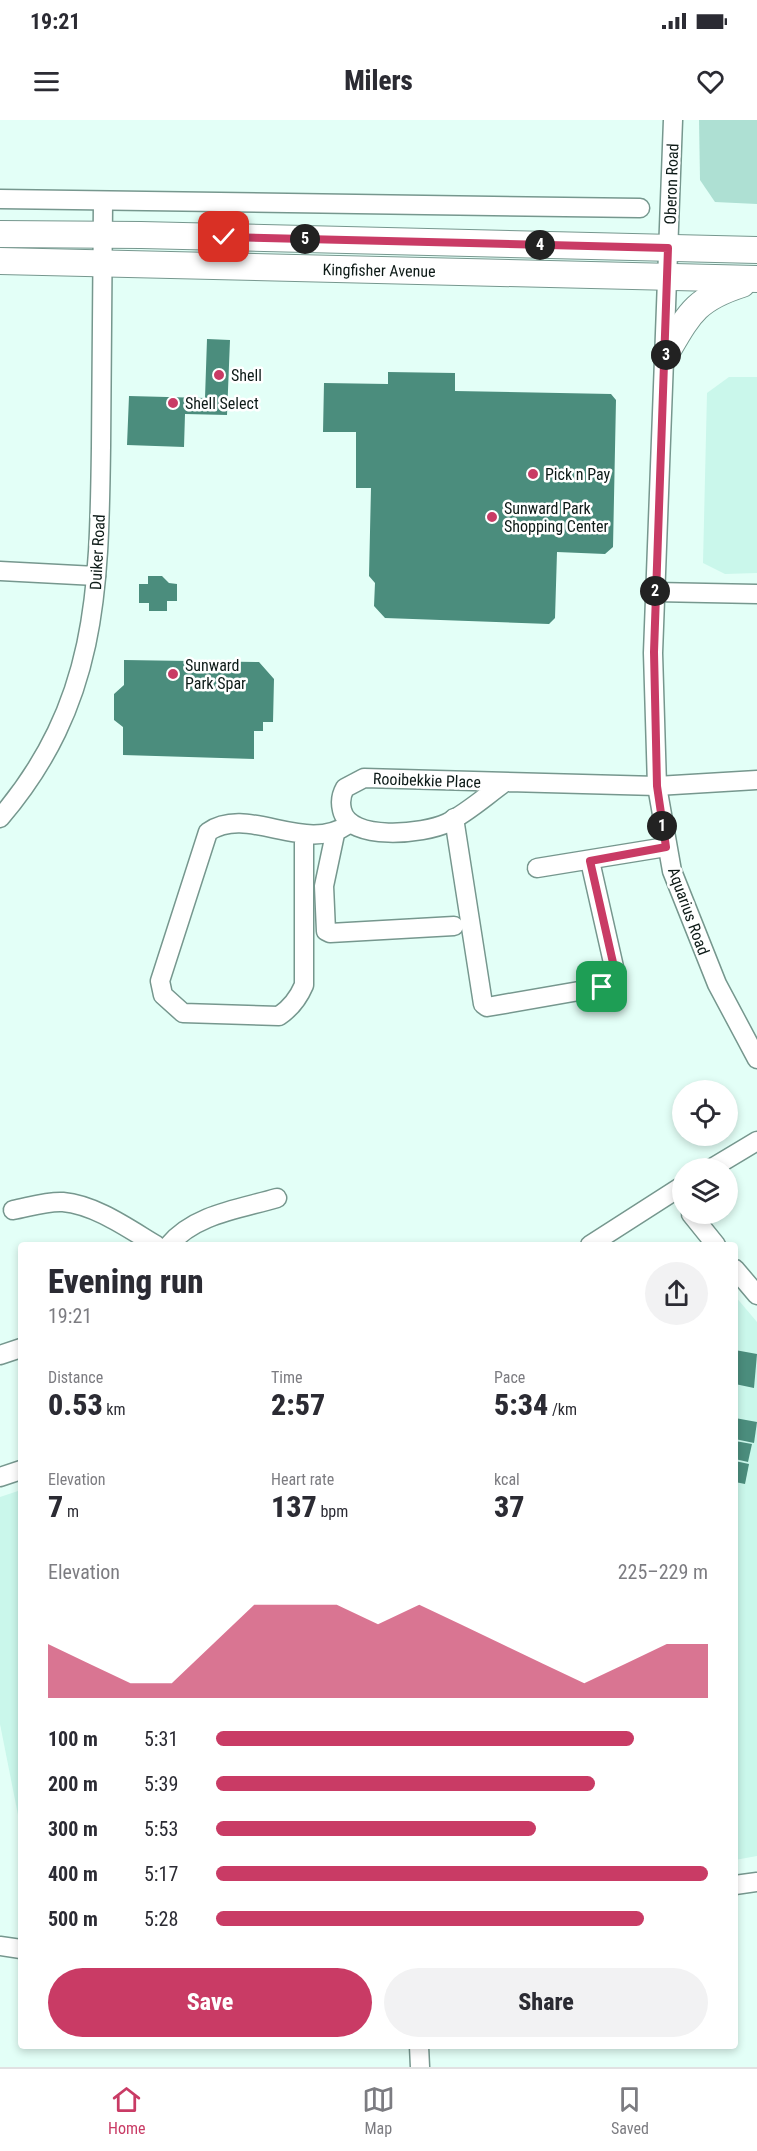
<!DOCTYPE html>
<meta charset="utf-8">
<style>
:root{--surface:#fff;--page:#f2f2f3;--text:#2b2b33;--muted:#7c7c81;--line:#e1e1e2;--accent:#c93b65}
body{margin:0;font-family:"Roboto Condensed",sans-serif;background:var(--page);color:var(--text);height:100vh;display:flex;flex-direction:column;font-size:22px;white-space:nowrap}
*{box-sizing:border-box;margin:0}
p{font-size:20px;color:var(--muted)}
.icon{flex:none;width:33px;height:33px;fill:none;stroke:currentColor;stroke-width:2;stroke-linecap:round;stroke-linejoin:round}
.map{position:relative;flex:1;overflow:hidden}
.side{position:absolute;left:18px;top:1122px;width:720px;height:807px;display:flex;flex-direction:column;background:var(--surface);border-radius:6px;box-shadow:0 3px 9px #0003}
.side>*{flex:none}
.fabs{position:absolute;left:672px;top:960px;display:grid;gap:12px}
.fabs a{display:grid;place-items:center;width:66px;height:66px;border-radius:50%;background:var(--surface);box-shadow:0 3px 9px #0003;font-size:30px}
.pin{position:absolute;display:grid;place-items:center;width:51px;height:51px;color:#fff;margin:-26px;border-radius:12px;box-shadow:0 3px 9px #0006}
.km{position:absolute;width:30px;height:30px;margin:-15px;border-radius:50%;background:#222;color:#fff;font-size:16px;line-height:30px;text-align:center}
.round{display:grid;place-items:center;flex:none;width:63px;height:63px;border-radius:32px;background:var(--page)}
.head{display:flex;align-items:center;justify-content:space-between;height:102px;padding:0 30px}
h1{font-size:33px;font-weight:800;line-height:45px}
.metrics{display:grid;grid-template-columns:repeat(3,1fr);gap:9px;height:102px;padding:6px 30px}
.metrics div{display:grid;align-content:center}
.metrics b{font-size:30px;font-weight:800}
.metrics small{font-size:16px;font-weight:400}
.metrics p{font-size:16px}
.chart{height:168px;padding:12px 30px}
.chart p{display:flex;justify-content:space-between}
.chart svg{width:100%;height:108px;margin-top:6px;fill:var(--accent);opacity:.7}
.action{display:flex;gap:12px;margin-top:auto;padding:12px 30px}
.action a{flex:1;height:69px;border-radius:36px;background:var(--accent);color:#fff;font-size:24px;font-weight:800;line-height:69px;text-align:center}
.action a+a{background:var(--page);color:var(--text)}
ul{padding:0 30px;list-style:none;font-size:20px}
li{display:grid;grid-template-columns:96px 72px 1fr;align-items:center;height:45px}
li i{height:15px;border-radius:8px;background:var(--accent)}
.status{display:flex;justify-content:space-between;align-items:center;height:42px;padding:0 30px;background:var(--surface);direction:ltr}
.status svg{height:16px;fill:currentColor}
header{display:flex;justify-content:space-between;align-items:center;height:78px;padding:0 30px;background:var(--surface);font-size:27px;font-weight:800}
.tab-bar{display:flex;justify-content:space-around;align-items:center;height:84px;border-top:2px solid var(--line);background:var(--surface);font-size:16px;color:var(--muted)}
.tab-bar a{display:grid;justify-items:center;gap:3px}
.tab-bar .selected{color:var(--accent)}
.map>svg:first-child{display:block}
</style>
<div class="status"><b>19:21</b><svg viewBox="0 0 49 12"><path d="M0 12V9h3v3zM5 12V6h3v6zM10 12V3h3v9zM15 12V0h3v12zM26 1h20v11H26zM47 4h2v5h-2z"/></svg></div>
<header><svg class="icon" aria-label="menu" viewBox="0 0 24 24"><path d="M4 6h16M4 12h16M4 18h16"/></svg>Milers<svg class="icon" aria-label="heart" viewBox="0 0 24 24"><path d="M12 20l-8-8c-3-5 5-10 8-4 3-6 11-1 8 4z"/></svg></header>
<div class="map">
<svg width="757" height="1947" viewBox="0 0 757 1947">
<rect width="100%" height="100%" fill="#e3fff7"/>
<g fill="#caf7eb">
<path d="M729,257h28v196l-32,1 -22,-11 4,-170z"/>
<path d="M735,1176l22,26v534l-22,4z"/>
<path d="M21,1370v340l-21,-106v-227z"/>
</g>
<path fill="#aee0d3" d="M699,0h58v84l-42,-2 -15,-22z"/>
<g fill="#4b8d7d">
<path d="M207,219l23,1 -3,75 -42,-1 -1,33 -57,-2 2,-49 76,2z"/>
<path d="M388,252l67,1v18l156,3 5,6 -3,147 -8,7 -48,-2 -2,66 -6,6 -164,-6 -11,-12 1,-23 -6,-7 2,-88h-15v-56h-33l1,-49 64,1z"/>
<path d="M148,456h14l7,7 8,1v17h-10v10h-18v-8h-10v-19h9z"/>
<path d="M124,540l135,2 15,17 -1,43h-10v9h-9v28l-131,-4v-28l-9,-7v-26l10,-9z"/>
<path d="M735,1230l22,4 -3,34 -19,-4z"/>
<path d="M735,1298l22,4 -3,21 -19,-4z"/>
<path d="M735,1321l17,3 -4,18 -13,-3z"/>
<path d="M735,1341l14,3 -4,20 -10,-2z"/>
</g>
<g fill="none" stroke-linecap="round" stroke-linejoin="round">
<g stroke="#76978e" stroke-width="21">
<g id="street">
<path d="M673,0l-20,533 4,133 15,85 45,113 40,75"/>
<path d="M0,79l640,9"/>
<path d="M0,451l96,5"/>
<path d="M655,472l102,2"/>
<path d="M504,663c-18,13 -37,30 -57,40 -23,11 -98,19 -105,-13 -2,-8 -1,-15 3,-22l19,-10 293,8 100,-6"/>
<path d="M0,698c98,-115 99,-228 101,-371 1,-81 1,-163 2,-245"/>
<path d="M454,698l29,186 4,3 115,-20c10,-5 13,-9 12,-20l-24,-106"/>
<path d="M335,714l-11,52 2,45 4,2 124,-7"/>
<path d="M304,716v149c-6,14 -13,23 -25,31l-96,-3 -20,-18 -3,-14 48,-149c40,-28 97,23 141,-8"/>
<path d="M537,748l129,-21"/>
<path d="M712,1048l45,-27"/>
<path d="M13,1090c16,-3 34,-9 50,-8 33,3 66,27 93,43"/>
<path d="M691,1094l25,31"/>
<path d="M169,1125c26,-31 71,-36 108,-47"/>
<path d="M590,1125l92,-59"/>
<path d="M735,1149l22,26"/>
<path d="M0,1235l21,-7"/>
<path d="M0,1357l21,-7"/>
<path d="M735,1765l22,-3"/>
<path d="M0,1826l21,3"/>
<path d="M419,1926l1,21"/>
</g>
</g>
<g stroke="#76978e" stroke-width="28">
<g id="secondary">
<path d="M0,114l141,1 616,15"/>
<path d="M0,141l757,18"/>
<path d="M665,235c24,-41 30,-56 77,-71"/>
</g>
</g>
<use href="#street" stroke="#fff" stroke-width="18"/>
<use href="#secondary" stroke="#fff" stroke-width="26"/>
</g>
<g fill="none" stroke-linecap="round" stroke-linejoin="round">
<g stroke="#fff" stroke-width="12">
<path id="route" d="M224,117l444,11 -14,404 3,134 9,61 -76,14 24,106c1,11 -2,15 -12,20"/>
</g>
<use href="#route" stroke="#c93b65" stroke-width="8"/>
</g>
<g fill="#c93b65" stroke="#fff" stroke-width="2">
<circle cx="219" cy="255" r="6"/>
<circle cx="173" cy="283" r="6"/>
<circle cx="533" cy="354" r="6"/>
<circle cx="492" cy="397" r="6"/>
<circle cx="173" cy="554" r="6"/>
</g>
<g text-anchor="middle" stroke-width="5" stroke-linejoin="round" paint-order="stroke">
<g font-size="16" fill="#0d1a17" stroke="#fff">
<text transform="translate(671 64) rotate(-88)" y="6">Oberon Road</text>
<text transform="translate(379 150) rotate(1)" y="6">Kingfisher Avenue</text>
<text transform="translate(97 432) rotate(-87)" y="6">Duiker Road</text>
<text transform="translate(427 660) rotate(2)" y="6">Rooibekkie Place</text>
<text transform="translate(689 791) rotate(70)" y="6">Aquarius Road</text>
</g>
<g font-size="16" fill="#0d1a17" stroke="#fff" text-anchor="start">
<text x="231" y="261">Shell</text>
<text x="185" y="289">Shell Select</text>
<text x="545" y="360">Pick n Pay</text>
<text x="504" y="394">Sunward Park<tspan x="504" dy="18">Shopping Center</tspan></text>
<text x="185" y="551">Sunward<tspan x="185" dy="18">Park Spar</tspan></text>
</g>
</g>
</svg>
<div class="fabs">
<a><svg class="icon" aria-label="locate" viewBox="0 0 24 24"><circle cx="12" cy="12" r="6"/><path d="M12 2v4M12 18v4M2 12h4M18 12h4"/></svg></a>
<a><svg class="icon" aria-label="layers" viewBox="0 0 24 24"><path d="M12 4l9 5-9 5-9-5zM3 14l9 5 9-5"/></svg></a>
</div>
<div class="pin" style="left:602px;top:867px;background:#1e9e55"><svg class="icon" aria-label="arrive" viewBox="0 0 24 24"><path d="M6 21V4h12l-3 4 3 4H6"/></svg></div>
<div class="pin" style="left:224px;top:117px;background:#d93025"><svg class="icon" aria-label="check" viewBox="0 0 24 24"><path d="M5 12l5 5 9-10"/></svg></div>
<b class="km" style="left:662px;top:706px">1</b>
<b class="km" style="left:655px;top:471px">2</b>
<b class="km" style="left:666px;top:235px">3</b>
<b class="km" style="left:540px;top:125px">4</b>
<b class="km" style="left:305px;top:119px">5</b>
<section class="side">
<div class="head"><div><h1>Evening run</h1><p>19:21</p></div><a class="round"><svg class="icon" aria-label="share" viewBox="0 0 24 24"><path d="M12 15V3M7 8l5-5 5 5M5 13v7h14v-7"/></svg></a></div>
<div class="metrics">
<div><p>Distance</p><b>0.53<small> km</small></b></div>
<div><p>Time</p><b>2:57</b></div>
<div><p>Pace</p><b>5:34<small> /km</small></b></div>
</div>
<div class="metrics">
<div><p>Elevation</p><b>7<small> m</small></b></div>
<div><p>Heart rate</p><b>137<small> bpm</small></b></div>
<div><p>kcal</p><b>37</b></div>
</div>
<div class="chart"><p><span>Elevation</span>225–229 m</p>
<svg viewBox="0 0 160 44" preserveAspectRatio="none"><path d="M0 44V22L10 30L20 38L30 38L40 22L50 6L60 6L70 6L80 14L90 6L100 14L110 22L120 30L130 38L140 30L150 22L160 22V44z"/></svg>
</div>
<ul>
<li><b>100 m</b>5:31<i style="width:85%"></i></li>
<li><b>200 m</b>5:39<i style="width:77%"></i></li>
<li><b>300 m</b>5:53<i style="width:65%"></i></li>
<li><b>400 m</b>5:17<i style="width:100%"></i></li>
<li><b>500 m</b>5:28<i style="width:87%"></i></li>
</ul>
<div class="action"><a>Save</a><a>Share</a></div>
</section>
</div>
<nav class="tab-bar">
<a class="selected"><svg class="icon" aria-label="home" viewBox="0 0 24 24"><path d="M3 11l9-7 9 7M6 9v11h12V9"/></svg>Home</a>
<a><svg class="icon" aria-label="map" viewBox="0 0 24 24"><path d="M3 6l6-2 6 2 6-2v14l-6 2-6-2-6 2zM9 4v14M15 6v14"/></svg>Map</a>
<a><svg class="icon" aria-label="saved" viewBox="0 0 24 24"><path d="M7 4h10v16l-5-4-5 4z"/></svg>Saved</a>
</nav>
